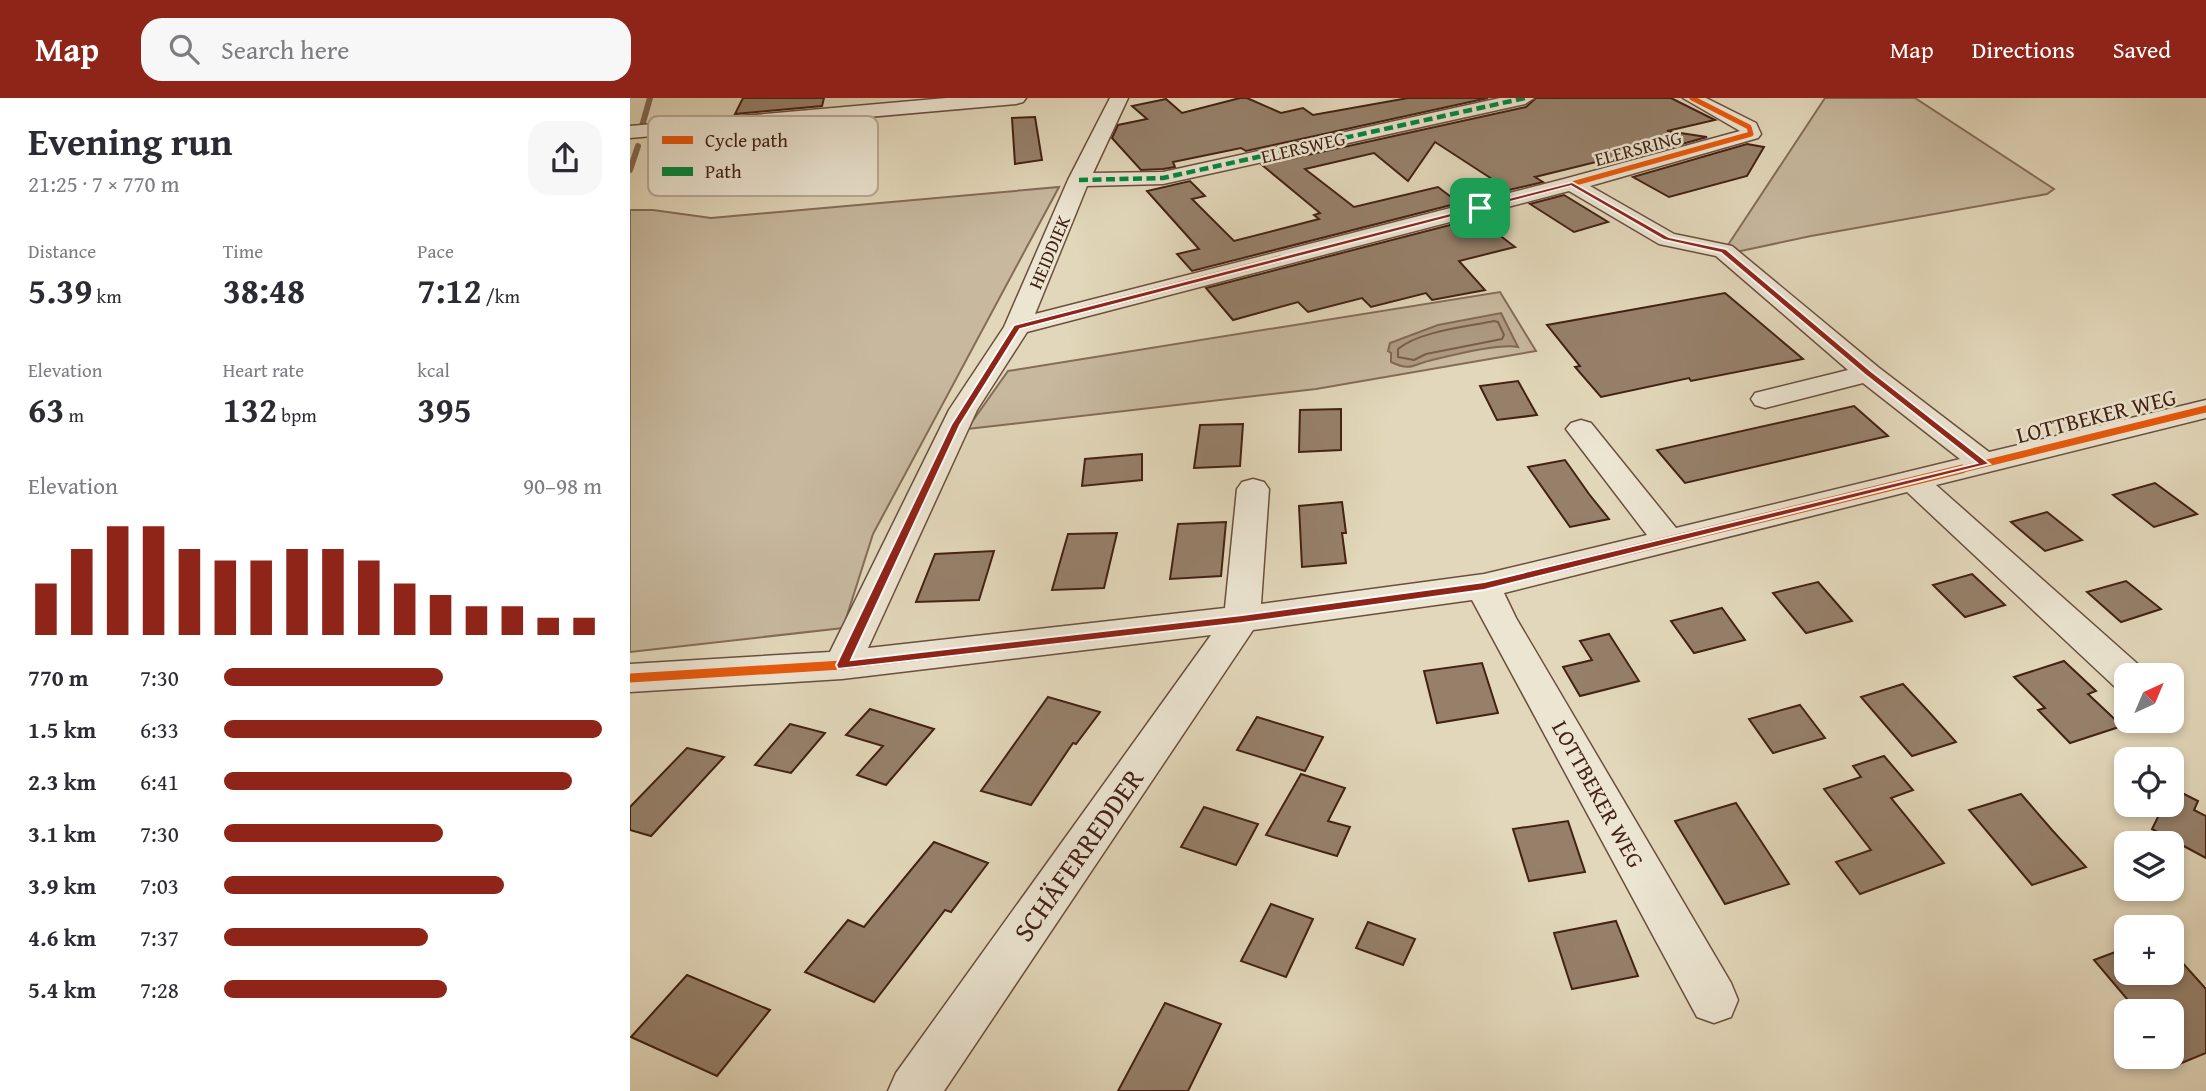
<!DOCTYPE html>
<meta charset="utf-8">
<style>
:root{--surface:#fff;--page:#f7f7f7;--text:#2b2b33;--muted:#7c7c81;--accent:#8f2418}
body{margin:0;font-family:"Gentium Book Plus",serif;background:var(--page);color:var(--text);height:100vh;display:flex;flex-direction:column;font-size:26px;white-space:nowrap}
*{box-sizing:border-box;margin:0}
p{font-size:23px;color:var(--muted)}
.icon{flex:none;width:38px;height:38px;fill:none;stroke:currentColor;stroke-width:2;stroke-linecap:round;stroke-linejoin:round}
.map{position:relative;flex:1;overflow:hidden}
.drawer{display:flex;flex-direction:column;background:var(--surface);width:630px}
.drawer>*{flex:none}
.needle{width:46px;rotate:44deg}
.tools{position:absolute;left:1484px;top:565px;display:grid;gap:14px}
.tools a{display:grid;place-items:center;width:70px;height:70px;border-radius:14px;background:var(--surface);box-shadow:0 4px 10px #0003;font-size:35px}
.pin{position:absolute;display:grid;place-items:center;width:60px;height:60px;color:#fff;margin:-30px;border-radius:14px;box-shadow:0 4px 10px #0006}
.round{display:grid;place-items:center;flex:none;width:74px;height:74px;border-radius:21px;background:var(--page)}
.overview{display:flex;align-items:center;justify-content:space-between;height:119px;padding:0 28px}
h1{font-size:38px;font-weight:700;line-height:52px}
.stats{display:grid;grid-template-columns:repeat(3,1fr);gap:10px;height:119px;padding:7px 28px}
.stats div{display:grid;align-content:center}
.stats b{font-size:35px;font-weight:700}
.stats small{font-size:19px;font-weight:400}
.stats p{font-size:19px}
.chart{height:196px;padding:14px 28px}
.chart p{display:flex;justify-content:space-between}
.chart svg{width:100%;height:126px;margin-top:7px;stroke:var(--accent);stroke-width:6}
ul{padding:0 28px;list-style:none;font-size:23px}
li{display:grid;grid-template-columns:112px 84px 1fr;align-items:center;height:52px}
li i{height:18px;border-radius:9px;background:var(--accent)}
header{display:flex;align-items:center;gap:42px;box-sizing:border-box;height:98px;padding:0 35px;background:var(--accent);color:#fff}
header strong{font-size:33px}
nav{display:flex;gap:38px;margin-inline-start:auto;font-size:24px}
.search{width:490px;height:63px;background:var(--page);display:flex;align-items:center;gap:18px;box-sizing:border-box;padding:0 24px;border-radius:21px;color:var(--muted);font-size:26px}
main{display:flex;flex:1;min-height:0}
.map>svg:first-child{display:block}
</style>
<header>
<strong>Map</strong>
<div class="search"><svg class="icon" aria-label="search" viewBox="0 0 24 24"><circle cx="10" cy="10" r="6"/><path d="M15 15l6 6"/></svg>Search here</div>
<nav><a>Map</a><a>Directions</a><a>Saved</a></nav>
</header>
<main>
<section class="drawer">
<div class="overview"><div><h1>Evening run</h1><p>21:25 · 7 × 770 m</p></div><a class="round"><svg class="icon" aria-label="share" viewBox="0 0 24 24"><path d="M12 15V3M7 8l5-5 5 5M5 13v7h14v-7"/></svg></a></div>
<div class="stats">
<div><p>Distance</p><b>5.39<small> km</small></b></div>
<div><p>Time</p><b>38:48</b></div>
<div><p>Pace</p><b>7:12<small> /km</small></b></div>
</div>
<div class="stats">
<div><p>Elevation</p><b>63<small> m</small></b></div>
<div><p>Heart rate</p><b>132<small> bpm</small></b></div>
<div><p>kcal</p><b>395</b></div>
</div>
<div class="chart"><p><span>Elevation</span>90–98 m</p>
<svg viewBox="0 0 160 44" preserveAspectRatio="none"><path d="M5 44V26M15 44V14M25 44V6M35 44V6M45 44V14M55 44V18M65 44V18M75 44V14M85 44V14M95 44V18M105 44V26M115 44V30M125 44V34M135 44V34M145 44V38M155 44V38"/></svg>
</div>
<ul>
<li><b>770 m</b>7:30<i style="width:58%"></i></li>
<li><b>1.5 km</b>6:33<i style="width:100%"></i></li>
<li><b>2.3 km</b>6:41<i style="width:92%"></i></li>
<li><b>3.1 km</b>7:30<i style="width:58%"></i></li>
<li><b>3.9 km</b>7:03<i style="width:74%"></i></li>
<li><b>4.6 km</b>7:37<i style="width:54%"></i></li>
<li><b>5.4 km</b>7:28<i style="width:59%"></i></li>
</ul>
</section>
<div class="map">
<svg width="1576" height="993" viewBox="0 0 1576 993">
<rect width="100%" height="100%" fill="#e2d7ba"/>
<filter id="stains"><feTurbulence type="fractalNoise" baseFrequency=".00286" numOctaves="4"/><feColorMatrix values="0 0 0 0 .2 0 0 0 0 .09 0 0 0 0 .02 0 0 0 .5 -.17"/></filter>
<radialGradient id="worn" r=".72"><stop offset=".6" stop-color="#630" stop-opacity="0"/><stop offset="1" stop-color="#630" stop-opacity=".3"/></radialGradient>
<g fill="#c7b89e" stroke="#856c58" stroke-width="2">
<path d="M1195,0h90l139,91 -7,5 -236,42 -84,18 -3,-3z"/>
<path d="M429,89l-186,347 -30,94 -213,24v-442h23l58,8z"/>
<path d="M870,194l36,59 -220,38 -349,40 41,-58z"/>
</g>
<path fill="#ac9981" stroke="#826955" stroke-width="2" d="M871,215l17,34c-18,-4 -65,8 -86,13 -19,4 -20,12 -41,2v-9l-3,-2 2,-8 48,-18z"/>
<g fill="none" stroke-linecap="round" stroke-linejoin="round">
<path stroke="#785d4a" stroke-width="2" d="M864,223l4,1 6,13 -2,4 -76,15 -12,6 -16,-3v-8c22,-18 68,-22 96,-28z"/>
<g stroke="#826955" stroke-width="6">
<path d="M12,28l8,-28"/>
<path d="M0,72l8,-24"/>
</g>
</g>
<g fill="#96806a" stroke="#432113" stroke-width="2">
<path d="M113,0h81l-2,8 -87,8z"/>
<path d="M610,0h7l34,15 22,-5 10,7 95,-17h80l-242,53 -5,-3 -68,14 2,5 -12,2 -22,1 -29,-32 6,-13 29,-6 -15,-13 34,-7 16,14z"/>
<path d="M906,0h135l44,22 -48,11 40,6 -96,27 -7,-4 -69,17 8,5 -34,8 -74,-48 -27,39 -34,-28 -69,16 49,38 84,-20 21,16 -267,68 -15,-17 22,-5 -52,-58 43,-10 15,15 -13,3 42,42 85,-22 -5,-4 6,-2 -58,-48 264,-58z"/>
<path d="M405,19l7,43 -27,4 -3,-46z"/>
<path d="M1117,46l17,3 -17,29 -78,21 -36,-20z"/>
<path d="M934,97l44,27 -34,10 -44,-28z"/>
<path d="M847,120l38,29 -56,14 26,29 -53,10 -6,-7 -55,14 -9,-9 -54,14 -10,-10 -65,18 -27,-32z"/>
<path d="M1095,195l78,66 -112,22 -2,-3 -88,19 -26,-30 5,-1 -33,-41z"/>
<path d="M888,283l19,34 -40,5 -17,-34z"/>
<path d="M1224,308l34,30 -203,47 -28,-33z"/>
<path d="M711,311v41l-42,2 1,-42z"/>
<path d="M613,326l-3,42 -46,2 6,-43z"/>
<path d="M512,356v26l-60,6 3,-27z"/>
<path d="M935,362l24,34 20,25 -39,8 -42,-60z"/>
<path d="M1525,385l42,31 -43,13 -41,-32z"/>
<path d="M712,404l4,31h-4l4,30 -44,4 -3,-61z"/>
<path d="M1417,414l35,28 -37,11 -34,-29z"/>
<path d="M596,424l-5,54 -51,3 8,-55z"/>
<path d="M487,435l-13,55 -52,2 16,-56z"/>
<path d="M364,453l-15,49 -63,2 19,-48z"/>
<path d="M1342,476l33,31 -40,12 -32,-32z"/>
<path d="M1496,483l35,28 -40,13 -34,-30z"/>
<path d="M1188,484l34,39 -46,12 -33,-40z"/>
<path d="M1092,510l23,32 -51,13 -23,-32z"/>
<path d="M979,536l30,47 -59,15 -17,-29 29,-7 -12,-19z"/>
<path d="M1434,563l32,30 -8,3 34,32 -52,17 -32,-33 7,-2 -31,-31z"/>
<path d="M852,565l16,50 -61,10 -13,-52z"/>
<path d="M1273,586l26,28 27,30 -44,14 -51,-59z"/>
<path d="M418,599l52,15 -24,32 -3,-1 -42,62 -50,-14z"/>
<path d="M1170,607l25,33 -52,15 -24,-34z"/>
<path d="M240,611l64,20 -48,56 -29,-10 26,-29 -37,-11z"/>
<path d="M627,619l66,20 -18,34 -68,-21z"/>
<path d="M160,626l35,9 -34,40 -36,-8z"/>
<path d="M57,650l37,9 -73,79 -21,-6v-23z"/>
<path d="M1254,658l29,34 -22,8 53,65 -84,31 -24,-32 35,-12 -47,-61 37,-12 -8,-11z"/>
<path d="M671,676l44,14 -17,33 22,6 -13,29 -71,-21z"/>
<path d="M1542,690l26,13 -4,9 12,6v42l-54,-29 12,-24h8z"/>
<path d="M1391,696l31,36 34,37 -54,18 -63,-75z"/>
<path d="M1106,705l53,81 -64,20 -50,-83z"/>
<path d="M574,709l54,17 -22,41 -55,-18z"/>
<path d="M938,723l17,51 -56,9 -16,-52z"/>
<path d="M304,744l54,21 -37,49 -6,-2 -71,92 -69,-30 43,-52 16,7z"/>
<path d="M641,806l42,15 -27,58 -45,-16z"/>
<path d="M986,823l22,55 -66,13 -18,-56z"/>
<path d="M738,824l47,17 -12,26 -47,-17z"/>
<path d="M1496,850v25h46v-22l34,38v64l-34,14v-55h-34l-44,-52z"/>
<path d="M57,877l83,35 -53,66 -86,-39z"/>
<path d="M535,905l56,21 -33,67h-70z"/>
</g>
<g fill="none" stroke-linecap="round" stroke-linejoin="round">
<g stroke="#6b4e3d" stroke-width="3">
<path id="minor" d="M480,0h18l-35,75 70,-1 337,-74h34l-9,6 -362,80 -76,2 -52,128 529,-135 176,-48 -57,-33h23l50,25 5,11 -3,4 -168,48 84,48 58,12 146,121 111,85 217,-52v18l-270,67 204,181 6,10h-20v14l-12,-4 -207,-194 -403,101 12,25 215,365 7,17 -7,17 -17,6 -17,-6 -225,-417 -219,30 -309,461h-56l8,-18 315,-438 -369,44 -212,13v-28l200,-12 119,-242 55,-83 64,-147zM939,93l90,53 57,12 132,114 -93,23 -4,6 4,6 10,3 98,-25 97,76 -284,69 -85,-105 -10,-3 -10,3 -5,6 81,106 -163,39 -223,30 8,-115 -5,-7 -11,-3 -11,3 -5,7 -12,119 -357,40 109,-238 50,-78z"/>
</g>
<g stroke="#6b4e3d" stroke-width="3">
<path id="tertiary" d="M316,0h80l-3,4 -7,2 -386,34v-12z"/>
</g>
<use href="#minor" fill="#ece5d2" fill-rule="evenodd"/>
<use href="#tertiary" fill="#ece5d2" fill-rule="evenodd"/>
<g stroke="#00873e" stroke-width="4.5" stroke-dasharray="9 4.5" stroke-linecap="butt">
<path d="M449,82l84,-2 362,-80"/>
<path d="M942,86l95,55 57,12"/>
</g>
<g stroke="#ece5d2" stroke-width="8">
<path id="cycleway-far2" d="M643,163l299,-77 179,-50 -2,-7 -57,-29"/>
</g>
<g stroke="#ece5d2" stroke-width="10">
<g id="cycleway-far1">
<path d="M387,229l263,-68"/>
<path d="M1325,373l251,-62"/>
</g>
</g>
<g stroke="#ece5d2" stroke-width="13">
<path id="cycleway" d="M0,580l212,-13 400,-46 242,-33 478,-117"/>
</g>
<use href="#cycleway-far2" stroke="#e8590c" stroke-width="5"/>
<use href="#cycleway-far1" stroke="#e8590c" stroke-width="7"/>
<use href="#cycleway" stroke="#e8590c" stroke-width="9"/>
</g>
<path fill="#8f2418" stroke="#fff" stroke-width="2" fill-rule="evenodd" d="M942,84l97,55 57,12 145,122 119,93 -506,126 -242,33 -404,46 -2,-4 115,-240 63,-100zM941,88l93,54 57,13 143,121 113,89 -493,119 -242,33 -391,45 109,-235 60,-96z"/>
<g text-anchor="middle" stroke-width="5" stroke-linejoin="round" paint-order="stroke">
<g font-size="19" fill="#432113" stroke="#ece5d2">
<text transform="translate(673 49) rotate(-13)" y="7">ELERSWEG</text>
<text transform="translate(1008 50) rotate(-15)" y="7">ELERSRING</text>
<text transform="translate(419 154) rotate(-67)" y="7">HEIDDIEK</text>
</g>
<g font-size="23" fill="#432113" stroke="#ece5d2">
<text transform="translate(1466 318) rotate(-14)" y="8">LOTTBEKER WEG</text>
<text transform="translate(968 696) rotate(61)" y="8">LOTTBEKER WEG</text>
</g>
<g font-size="28" fill="#432113" stroke="#ece5d2">
<text transform="translate(448 757) rotate(-55)" y="10">SCHÄFERREDDER</text>
</g>
</g>
<rect x="18" y="18" width="230" height="80" rx="10" fill="#ece5d2" stroke="#b9aa99" stroke-width="2"/>
<rect x="32" y="38" width="31" height="8" fill="#e8590c"/>
<rect x="32" y="69" width="31" height="9" fill="#00873e"/>
<g font-size="19" fill="#432113">
<text x="75" y="49">Cycle path</text>
<text x="75" y="80">Path</text>
</g>
<rect width="100%" height="100%" filter="url(#stains)"/>
<rect width="100%" height="100%" fill="url(#worn)"/>
</svg>
<div class="tools">
<a><svg class="needle" viewBox="-14 -14 28 28"><path d="M0-13l5 13h-10z" fill="#e53935"/><path d="M0 13l5-13h-10z" fill="#7c7c81"/></svg></a>
<a><svg class="icon" aria-label="locate" viewBox="0 0 24 24"><circle cx="12" cy="12" r="6"/><path d="M12 2v4M12 18v4M2 12h4M18 12h4"/></svg></a>
<a><svg class="icon" aria-label="layers" viewBox="0 0 24 24"><path d="M12 4l9 5-9 5-9-5zM3 14l9 5 9-5"/></svg></a>
<a>+</a>
<a>−</a>
</div>
<div class="pin" style="left:850px;top:110px;background:#1e9e55"><svg class="icon" aria-label="arrive" viewBox="0 0 24 24"><path d="M6 21V4h12l-3 4 3 4H6"/></svg></div>
</div>
</main>
